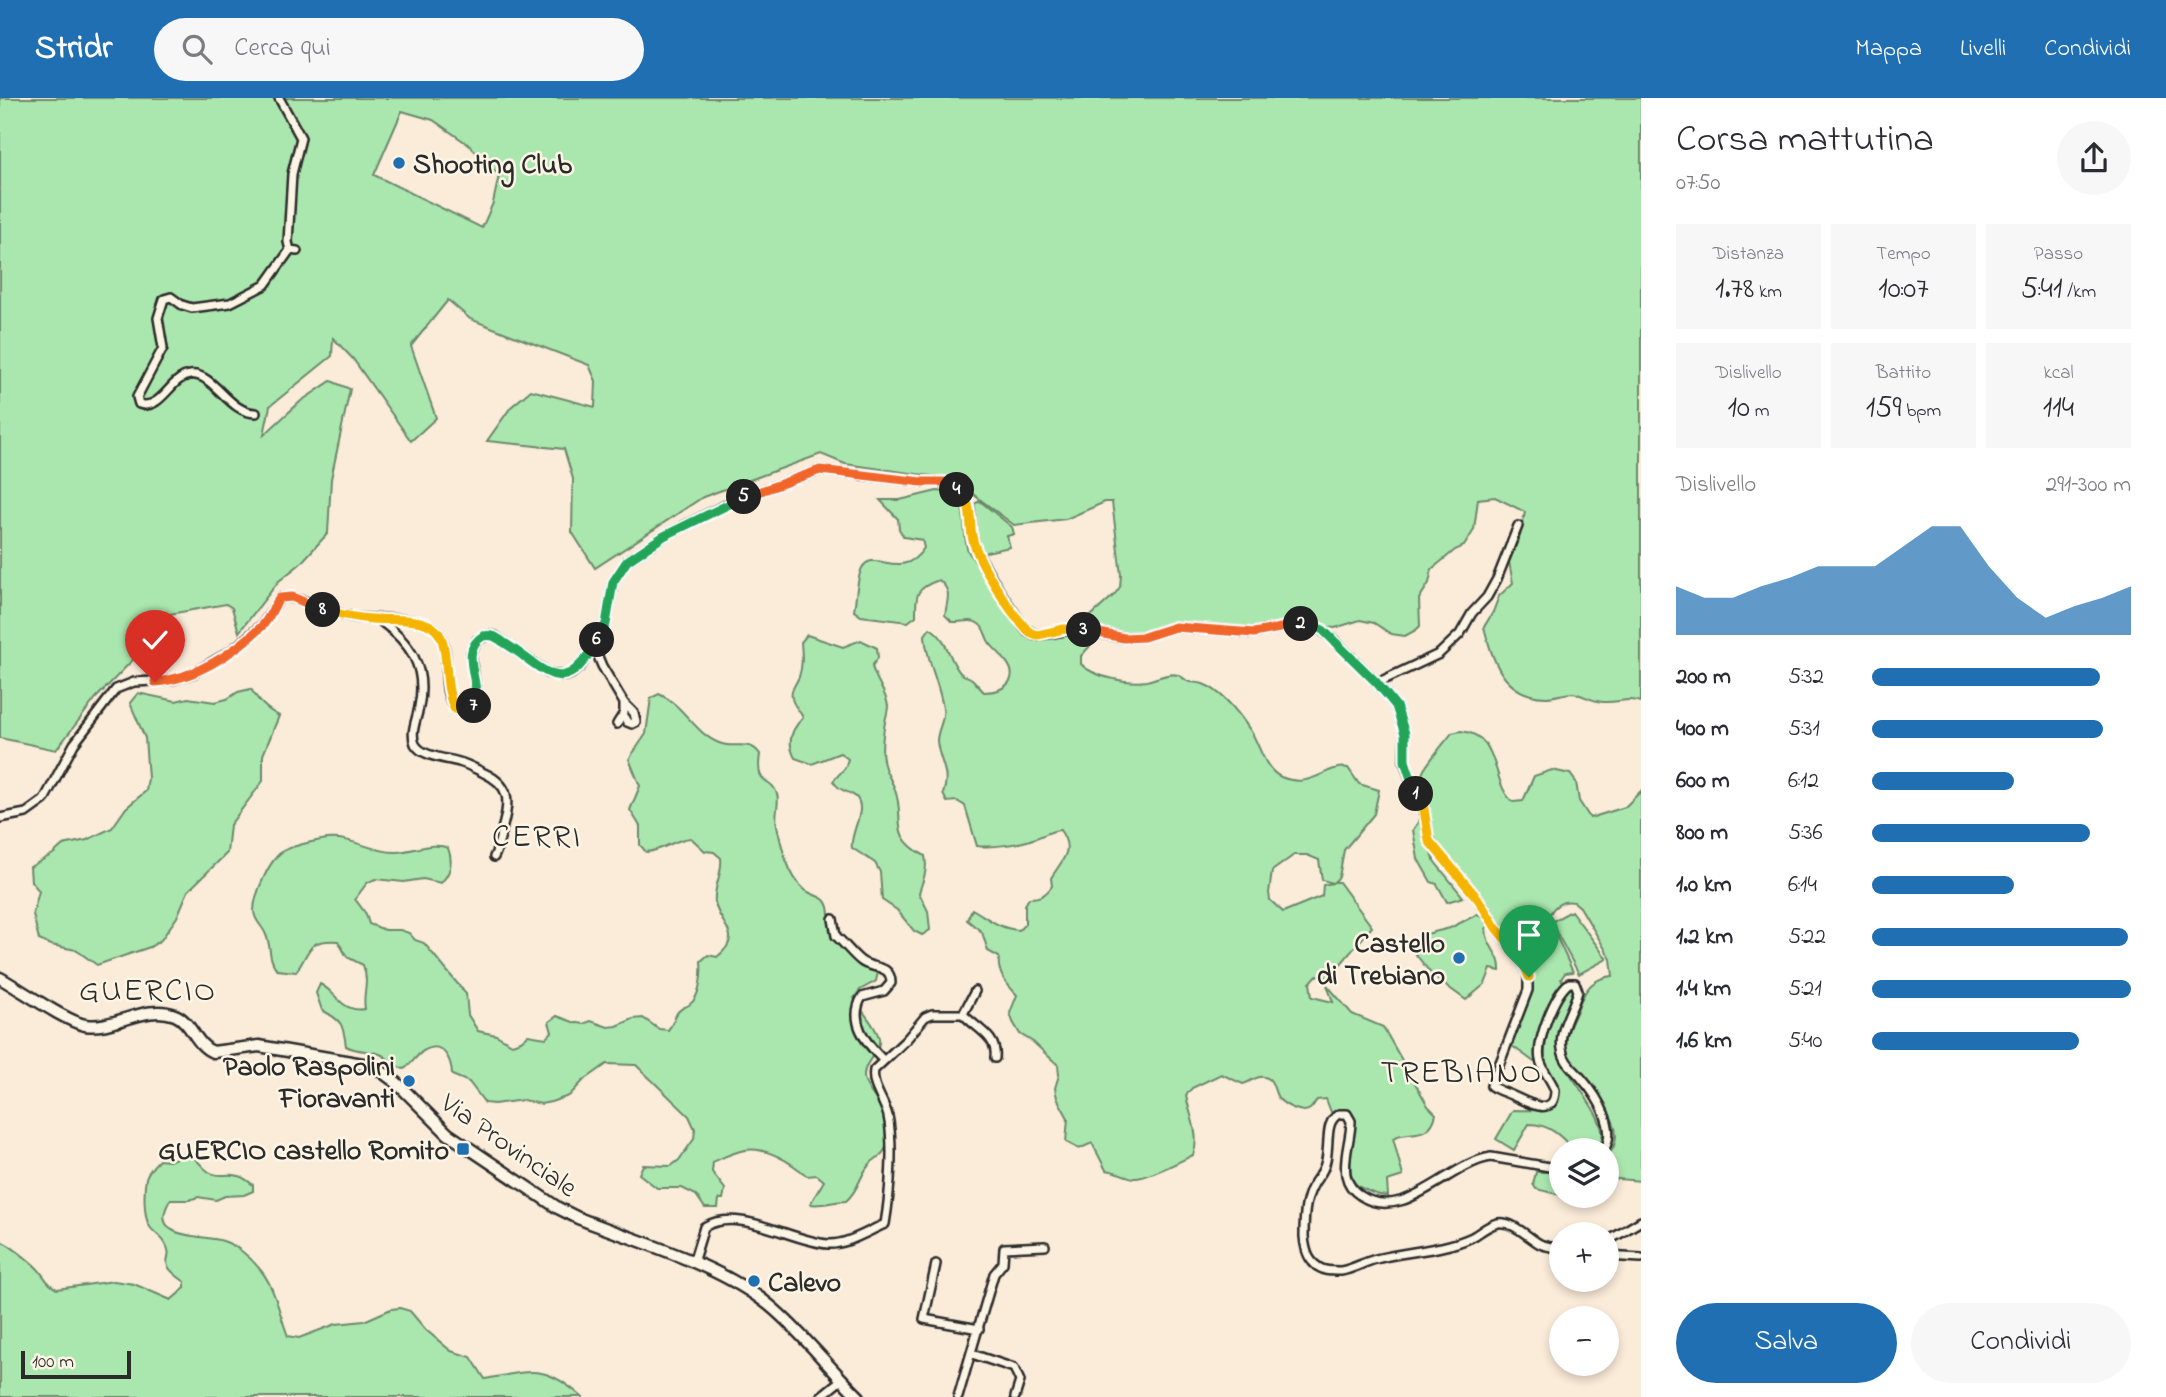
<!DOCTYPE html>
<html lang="it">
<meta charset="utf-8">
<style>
:root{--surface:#fff;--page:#f7f7f7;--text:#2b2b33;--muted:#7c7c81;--accent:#1f6fb2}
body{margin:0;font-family:"Indie Flower",sans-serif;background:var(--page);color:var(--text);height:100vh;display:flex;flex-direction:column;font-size:26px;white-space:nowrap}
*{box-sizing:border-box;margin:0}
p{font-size:23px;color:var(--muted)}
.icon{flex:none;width:38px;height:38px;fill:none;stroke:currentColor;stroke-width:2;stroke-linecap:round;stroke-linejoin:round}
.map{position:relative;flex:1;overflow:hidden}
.panel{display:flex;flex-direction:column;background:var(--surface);width:525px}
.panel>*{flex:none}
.tools{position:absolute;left:1549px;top:1040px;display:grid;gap:14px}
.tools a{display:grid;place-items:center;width:70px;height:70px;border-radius:50%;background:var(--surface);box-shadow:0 4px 10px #0003;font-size:35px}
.scale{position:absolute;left:21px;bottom:18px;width:110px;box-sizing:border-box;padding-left:7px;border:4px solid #2b2b2b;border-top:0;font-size:19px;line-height:24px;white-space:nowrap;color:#2b2b2b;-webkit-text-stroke:5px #fcf5e5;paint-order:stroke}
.pin{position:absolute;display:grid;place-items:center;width:60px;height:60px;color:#fff;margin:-72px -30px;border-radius:50% 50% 50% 0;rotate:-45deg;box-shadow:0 0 7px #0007}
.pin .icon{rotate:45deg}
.km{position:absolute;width:35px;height:35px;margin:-18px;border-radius:50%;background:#222;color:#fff;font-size:19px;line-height:35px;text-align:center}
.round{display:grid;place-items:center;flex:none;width:74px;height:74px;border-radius:37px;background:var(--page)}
.head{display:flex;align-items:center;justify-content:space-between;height:119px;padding:0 35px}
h1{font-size:38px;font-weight:600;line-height:52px}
.figures{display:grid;grid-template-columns:repeat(3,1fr);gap:10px;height:119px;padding:7px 35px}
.figures div{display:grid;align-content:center;border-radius:0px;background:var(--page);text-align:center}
.figures b{font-size:30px;font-weight:600}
.figures small{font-size:19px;font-weight:400}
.figures p{font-size:19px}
.chart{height:196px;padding:14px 35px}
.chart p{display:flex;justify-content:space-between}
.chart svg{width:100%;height:126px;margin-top:7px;fill:var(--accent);opacity:.7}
.action{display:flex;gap:14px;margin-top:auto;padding:14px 35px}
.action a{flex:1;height:80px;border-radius:42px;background:var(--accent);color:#fff;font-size:28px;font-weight:600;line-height:80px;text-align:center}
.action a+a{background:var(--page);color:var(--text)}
ul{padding:0 35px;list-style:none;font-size:23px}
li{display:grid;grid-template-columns:112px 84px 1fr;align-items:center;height:52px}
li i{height:18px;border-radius:9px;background:var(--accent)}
header{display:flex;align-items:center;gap:42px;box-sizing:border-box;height:98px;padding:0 35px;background:var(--accent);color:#fff}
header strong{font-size:33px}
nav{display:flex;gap:38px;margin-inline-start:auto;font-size:24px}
.search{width:490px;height:63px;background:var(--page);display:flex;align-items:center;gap:18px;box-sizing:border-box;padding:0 24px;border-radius:38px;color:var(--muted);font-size:26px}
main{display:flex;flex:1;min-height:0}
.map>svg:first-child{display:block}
</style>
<header>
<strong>Stridr</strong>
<div class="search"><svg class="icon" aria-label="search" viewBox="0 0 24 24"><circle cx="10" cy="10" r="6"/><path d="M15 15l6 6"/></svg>Cerca qui</div>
<nav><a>Mappa</a><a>Livelli</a><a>Condividi</a></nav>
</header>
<main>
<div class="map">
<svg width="1641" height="1299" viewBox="0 0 1641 1299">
<rect width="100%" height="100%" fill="#fbebd9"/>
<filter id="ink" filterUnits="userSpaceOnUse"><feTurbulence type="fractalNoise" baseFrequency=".0143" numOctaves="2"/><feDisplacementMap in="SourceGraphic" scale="14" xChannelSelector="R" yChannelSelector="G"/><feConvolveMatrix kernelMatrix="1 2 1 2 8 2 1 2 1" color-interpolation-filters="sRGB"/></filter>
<g filter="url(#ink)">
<g fill="#aae7ae" stroke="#6a896c" stroke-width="2" fill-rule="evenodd">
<path d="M0,0h1641v604c-15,-5 -22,1 -37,0 -11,0 -20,-7 -31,-9 -9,0 -18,4 -27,4 -43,-1 -53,-36 -62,-70l9,-15 6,-16 14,-13 -4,-21 11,-26 5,-24 -30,-15 -17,2 -4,31 -10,16 -9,4 -23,19 -3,14 -10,16 1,27 -4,4 -11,6 -14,-2 -17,-11 -14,-3 -25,8 -47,-4 -40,5 -60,-2 -64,7 -42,-10 32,-29 6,-8 1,-12 -9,-73h-7l-39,17 -52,6 -56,-42 -19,-6 -94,-13 -24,-10 -118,43 -108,71 -23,-36 1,-53 -9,-30 -77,-8 24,-34 20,-17 64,17 1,-26 -7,-16 -119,-46 -22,-19 -37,46 25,72 -25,23 -58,-82 -20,-21 -1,18 -62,50 -6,29 37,-34 30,-20 19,8 -19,90 -3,54 -28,31 -21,17 -40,51 -7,-24 -6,-4 -79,14 2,25 -53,55 -40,52 -56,-12zM402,13l31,9 36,25 30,30 -6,28 -11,25 -108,-53z"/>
<path d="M937,393c37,2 22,35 31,60l56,85c23,13 49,-11 68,3l-2,7 -9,10v8c12,13 48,20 66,17 9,-2 21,-9 31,-6 1,0 8,5 9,6 5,2 11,1 16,3 19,7 38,32 49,49 8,14 13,37 29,44 32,13 45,-13 67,-9l11,16 20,6 -5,24 -30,36 -5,27 -5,5h5l33,45 -43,51 -12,-3 -7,8 2,14 21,5 -6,-17 25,29 31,13 45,79 8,8c-6,27 -28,15 -43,24l10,38 -16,5 1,15c-7,0 -13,-2 -20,-5 -5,-3 -11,-4 -14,-9 -9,-16 1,-47 -2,-65l-21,-5 -5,-13 -9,1c-3,3 -4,7 -7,9 -7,6 -26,-4 -31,-10 -6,-6 -4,-21 -15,-22 -8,-2 -14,6 -21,7l-22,-10 -29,14 -6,7c3,19 15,41 7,60 -12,6 -47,24 -59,23 -8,-1 -18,-7 -28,-8l-14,-27 -13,6 -13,-7 2,-24 -11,-20 -2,-10 4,-13 -1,-10 -25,-23 -13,-8 -7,-12 -3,-9 7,-18c-11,-12 -20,-21 -18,-38l-11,-6 -6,-19 -15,-12 5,-11c16,9 27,20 47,21l6,-6v-19l4,-7c11,0 17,-3 23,-12l-1,-8c11,-18 24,-27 9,-48 -11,1 -17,6 -27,9 -13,5 -42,9 -56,7l-12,-40 -8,-5 -10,1 -4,-8c8,-23 -4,-31 -6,-53 0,-11 8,-21 6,-32 -3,-25 -17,-48 -18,-74l5,-7c18,11 17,27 28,42 4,7 9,5 14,9 4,4 8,9 12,13 21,0 38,-13 20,-33 -4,-6 -10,-10 -15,-17 -4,-6 -4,-14 -10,-18 -8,-6 -18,-1 -27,-2l-7,-7c2,-16 8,-23 -6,-35 -23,8 -23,13 -23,36l-8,6 -47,-6 -7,-5c2,-11 3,-34 8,-43 12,-21 39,15 62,-20l-2,-8 -18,-3 -5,-8 -1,-10 -18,-19h20zM1294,757h13l12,5 3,20 11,3 -10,2 -1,11 -39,16 -13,-12 -1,-7 3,-22z"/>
<path d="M980,403l32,26 2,7 -7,2 3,11 -28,6c-9,-12 -8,-33 -10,-48z"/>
<path d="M807,537l36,12 18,-7 16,8 1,10 -6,8c3,14 14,25 16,40 0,6 -2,10 -3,16 -2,11 -4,27 -2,38 1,11 9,20 12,30 11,30 -8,45 30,66 3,15 -2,23 -6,37l9,18 2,19 -8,5 -8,-4 -17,-21 -15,-10 -2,-28 -5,-9 -23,-15c-3,-15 16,-38 4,-51 -8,-7 -15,-4 -23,-16l12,-13 3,-9 -8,-6 -28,11 -17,-6c-8,-15 -5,-28 8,-40 -3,-8 -10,-12 -11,-20 -2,-8 4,-14 7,-21 4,-12 3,-23 2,-35z"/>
<path d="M251,591c8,13 15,20 28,27l-16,39v26l-33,44 -3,28 -39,38 -11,26 -16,23 -11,7 -53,18 -21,-15 -25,-5 -12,-5 -6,-26 6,-23 -8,-10 -1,-14 23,-13 10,-9 24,-5 25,-12 14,-20 20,-17 2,-13 -3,-40 -15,-35 8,-10 38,8 12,-3 27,4 12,-3 11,-7z"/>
<path d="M659,596c25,11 35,39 60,49 16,7 30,-5 41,11 -5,35 11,21 17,40 3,9 -3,21 0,31 4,20 11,51 27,64 5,5 13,6 19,10 10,8 3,25 10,35 10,15 31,27 45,38l-2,9 -16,9 -6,8c6,12 22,27 25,40 3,13 -16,23 -15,39 1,10 7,15 12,23 8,13 17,38 8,51 -4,7 -11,8 -15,14 -10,12 -10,25 -23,36 -12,0 -24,5 -36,3l14,-23 -7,-6 -10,1c-15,-13 -41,-30 -62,-26 -12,2 -21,7 -32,12l-1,10 13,17 -2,10h-4l-1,9h-13l-9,-13 -14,-7h-25l-18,-14 4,-9 28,1 8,-6 15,-21 1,-10 -6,-13 -53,-51 -29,-1 -24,17 -14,15 -18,6 -10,2 -18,-4 -29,4 -9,-1 -16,-21 -17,-7c0,-14 -9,-35 -27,-25 -8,4 -13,14 -21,19 -11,-3 -15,-11 -24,-15 -12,-4 -23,-2 -34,-8 -3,-23 -4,-25 -24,-36l-6,-17 4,-9c18,9 21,29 45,25 -3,-17 5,-25 -2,-44l-16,-8 -9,-16c-32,-2 -27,10 -42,31l-19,-2c-10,-14 -5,-22 -11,-35 -3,-9 -12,-14 -12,-24 0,-16 16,-54 31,-61 11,-5 30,-9 42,-11 24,-3 46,14 69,13 17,0 36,-11 52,-4 5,13 3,25 -7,35l-18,-4 -19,3 -29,-3 -8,4 -12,16 11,15 3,10 16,6h15l9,3 6,7 9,3 42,51 2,21 10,16 18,4 16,9 9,-3 7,-6 18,3 6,-6 -3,-10 8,-6 16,6 10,2 8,-3 17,6 9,-1 16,-7 10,-1 16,11 9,1c5,-6 5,-9 8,-15 3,-7 8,-7 13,-10 12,-8 13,-32 12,-44l7,-6 9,2c29,-23 1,-32 -2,-55 -2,-14 8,-29 6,-44l-7,-6 -9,-1 -14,-13c-17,1 -28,13 -45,14l-6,-7v-19l-10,-16 10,-24 -11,-27 17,-25 5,-36z"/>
<path d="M1461,633c41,4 29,52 52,71l10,-1 11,-25 18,-6 18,4 6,8 3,19 11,17 35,-11 16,-16v390l-34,-3v-21c34,-38 -39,-76 -41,-111 -1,-15 9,-28 13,-41 7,-18 15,-27 34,-29l-2,-17 -31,-52 -6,-5c-12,-2 -21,4 -26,16l25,54 -8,1 -4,6 3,3c-17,21 -31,56 -27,82l-25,-18 -2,-6 24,-62 -7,-22 -26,-29h-15c0,22 15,25 14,44l-9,-2 -6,15 -19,16 -33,-24 -19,-24 13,-4 -1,-14 24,-6 28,-14 15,12c-24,-36 -87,-109 -70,-154 3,-8 22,-30 29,-39z"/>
<path d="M1419,723l16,41 28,35 -16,5 -10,-18 -6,-2 -13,-23 -5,-29z"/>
<path d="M1571,813l36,48 -28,15 -28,-52z"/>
<path d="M1571,889l2,5c-7,19 -20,42 -14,63 5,18 64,78 36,93 -6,3 -15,2 -21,2 -14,-15 -25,-26 -45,-26l-15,26 -18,-11 17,-29c18,0 33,4 45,-12 1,-13 -7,-19 -11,-30 -8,-20 7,-71 24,-81z"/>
<path d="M186,1056c14,5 13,12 23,18 15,9 22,-6 44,13v6l-9,4 -19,1 -9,4 -18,-3 -9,3h-19c-24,41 33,34 53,41 13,4 27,16 35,26 17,18 21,47 30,69l11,2 37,-14 28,-3 27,-12 9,-1 10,3 16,19 25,21 20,6 14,22c46,-8 59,-16 97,18h-582v-156c8,2 30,20 37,27 8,8 9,16 20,21l57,-8 20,3 37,16 14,-12v-6c-33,-23 -8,-20 -20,-39 -3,-6 -11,-10 -15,-16 -7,-11 -6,-37 -4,-49 2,-7 8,-13 13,-18l10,1z"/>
<path d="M1536,1074h25v23l-25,-6 -3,-5z"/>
</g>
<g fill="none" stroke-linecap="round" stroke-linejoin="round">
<g stroke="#2b2b2b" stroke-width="12">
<g id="minor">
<path d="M279,0l22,40 -9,36 -4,68 2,8 7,1"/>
<path d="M256,315c-28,0 -42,-41 -66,-38 -20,2 -28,36 -51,29l-2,-7 26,-49 -5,-30 6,-19 7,-2 11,8 10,3 38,-5 35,-18 25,-35"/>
<path d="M379,522c32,23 48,47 40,87 -2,12 -9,25 -4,37 7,13 31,14 44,18 8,2 17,7 25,11 26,12 26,27 19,53 -3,10 -4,22 -9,31"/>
<path d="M594,549l8,19 22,37v10l-7,11"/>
<path d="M1377,585l62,-29 21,-20 12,-21 15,-16 10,-18 21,-53"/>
<path d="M623,617l4,7 5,2 4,-2 -2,-9 -9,-9"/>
<path d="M0,720l26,-5 18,-13 30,-56 42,-55 18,-7 38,-2 22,-7 37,-22 32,-27 17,-26c20,-4 51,16 73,19 21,3 72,-3 85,15 16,21 -1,58 19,78l12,1 8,-12 -6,-46 6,-13 12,-5 6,1 53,37 17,3 6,-2 10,-8 25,-42 7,-42 14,-21 37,-25 71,-36 85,-30 102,12h23l16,10 9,16 2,28 4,14 23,40 25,37 10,7 5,1 37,-6 48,9 20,-1 31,-10 79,6 53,-10 10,4 15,11 45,45 19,23 9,28 -1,27 11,31 8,11 6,38 49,58 18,29 27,32 5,10v20l-37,96c6,4 13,6 20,9 14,6 44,25 44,-5 -4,-10 -12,-19 -15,-30 -4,-19 14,-65 29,-77h6l3,8c-5,19 -20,38 -16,58 2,14 12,20 21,31 14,16 35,49 21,70"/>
<path d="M833,821l3,17c8,7 17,19 25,25 11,9 30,2 30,22l-7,8 -22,6c-14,24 4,46 21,63"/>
<path d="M963,916c12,14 35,22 32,44"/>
<path d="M1561,1071l-70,-12c-42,6 -87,67 -130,39 -8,-5 -13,-11 -15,-21 -3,-18 5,-36 5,-54l-4,-7h-8c-19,10 -4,42 -20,62 -14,18 -15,38 -15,60 1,15 5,29 21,34 5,1 11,1 16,1 12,-2 23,-9 35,-12 30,-8 65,-8 94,-21 9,-4 17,-13 28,-15 16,-2 29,14 42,21 7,3 14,3 21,5"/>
<path d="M1606,1144l35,-21"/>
<path d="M1606,1158l35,2"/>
<path d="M693,1165l11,-36c36,-21 86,14 124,17 19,1 40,-13 57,-20 5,-30 9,-79 3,-108 -4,-17 -17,-29 -14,-46l32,-30 19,-23 7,-3h31l12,-23"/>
<path d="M936,1166l-12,55 55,10"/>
<path d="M972,1256l42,14 6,13 -5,16"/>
<path d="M820,1299l21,-17"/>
<path d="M958,1299l36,-123 9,-11 1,-15 41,-2"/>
</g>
</g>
<g stroke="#2b2b2b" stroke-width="15">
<path id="major" d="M0,880c20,11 65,43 85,47 29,5 61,-22 90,-10 17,7 20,30 38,37l46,-6 115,20 23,17 51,51 110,74 20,10c60,24 141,46 191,87 33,27 59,62 90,92"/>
</g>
<use href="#minor" stroke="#fcf5e5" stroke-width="7"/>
<use href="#major" stroke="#fcf5e5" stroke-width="10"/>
</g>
</g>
<g fill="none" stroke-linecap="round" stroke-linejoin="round" filter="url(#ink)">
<g stroke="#fff" stroke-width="14">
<path id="split-1" d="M1416,696l7,9 6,38 49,58 18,29 27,32 6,17"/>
</g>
<g stroke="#fff" stroke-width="14">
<path id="split-2" d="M1301,526l6,-1 16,7 54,53 19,23 9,28v27l11,33"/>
</g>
<g stroke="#fff" stroke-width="14">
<path id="split-3" d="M1084,532l40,8 20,-1 31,-10 79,6 47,-9"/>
</g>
<g stroke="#fff" stroke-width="14">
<path id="split-4" d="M957,392c19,13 10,35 17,54 8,23 34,65 51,83 3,5 8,7 13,8l26,-6 20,1"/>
</g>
<g stroke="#fff" stroke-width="14">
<path id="split-5" d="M744,399l76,-27 102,12h23l12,8"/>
</g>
<g stroke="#fff" stroke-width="14">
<path id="split-6" d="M597,542l9,-16 7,-42 14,-21 37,-25 80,-39"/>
</g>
<g stroke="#fff" stroke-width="14">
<path id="split-7" d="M474,608c9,-23 -17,-54 9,-70 9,-2 13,1 20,6 44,27 60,61 94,-2"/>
</g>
<g stroke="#fff" stroke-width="14">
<path id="split-8" d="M323,512c16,4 32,8 49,9 23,2 64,-6 71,24 5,22 2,44 11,65 6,5 15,4 20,-2"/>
</g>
<g stroke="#fff" stroke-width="14">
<path id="split-9" d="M155,584c40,-3 79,-29 107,-56 8,-8 11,-20 18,-28l12,-1 31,13"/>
</g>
<use href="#split-1" stroke="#f5b400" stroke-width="9"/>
<use href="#split-2" stroke="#22a559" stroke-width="9"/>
<use href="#split-3" stroke="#f0652b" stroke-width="9"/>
<use href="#split-4" stroke="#f5b400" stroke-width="9"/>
<use href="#split-5" stroke="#f0652b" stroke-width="9"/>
<use href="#split-6" stroke="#22a559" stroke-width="9"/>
<use href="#split-7" stroke="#22a559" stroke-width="9"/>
<use href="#split-8" stroke="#f5b400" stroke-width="9"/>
<use href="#split-9" stroke="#f0652b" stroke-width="9"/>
</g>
<g fill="#1f6fb2" stroke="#fcf5e5" stroke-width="2.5">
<circle cx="399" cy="65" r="7"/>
<circle cx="1459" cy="860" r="7"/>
<circle cx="409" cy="983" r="7"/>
<rect x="456" y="1044" width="14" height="14" rx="3.5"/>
<circle cx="754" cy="1183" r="7"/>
</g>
<g text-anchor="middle" stroke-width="5" stroke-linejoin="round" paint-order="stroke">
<g font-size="28" font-weight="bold" fill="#2b2b2b" stroke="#fcf5e5" text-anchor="end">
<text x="413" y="75" text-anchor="start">Shooting Club</text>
<text x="1445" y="854">Castello<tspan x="1445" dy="32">di Trebiano</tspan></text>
<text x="395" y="977">Paolo Raspolini<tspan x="395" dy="32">Fioravanti</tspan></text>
<text x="449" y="1061">GUERCIO castello Romito</text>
<text x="768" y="1193" text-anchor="start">Calevo</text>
</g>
<g font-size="28" fill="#2b2b2b" stroke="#fcf5e5">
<text transform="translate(510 1046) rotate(35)" y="10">Via Provinciale</text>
</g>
<g font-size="32" letter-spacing="2" fill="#2b2b2b" stroke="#fcf5e5">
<text x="537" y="748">CERRI</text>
<text x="148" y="902">GUERCIO</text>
<text x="1462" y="984">TREBIANO</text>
</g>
</g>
</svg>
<div class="tools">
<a><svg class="icon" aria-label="layers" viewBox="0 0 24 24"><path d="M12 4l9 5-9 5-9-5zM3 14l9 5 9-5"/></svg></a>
<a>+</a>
<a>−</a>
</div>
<div class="scale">100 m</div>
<div class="pin" style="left:1529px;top:879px;background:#1e9e55"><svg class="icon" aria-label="arrive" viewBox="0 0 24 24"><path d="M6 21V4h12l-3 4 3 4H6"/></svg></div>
<div class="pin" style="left:155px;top:584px;background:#d93025"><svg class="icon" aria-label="check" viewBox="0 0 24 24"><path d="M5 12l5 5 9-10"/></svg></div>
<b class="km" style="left:1416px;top:696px">1</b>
<b class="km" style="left:1301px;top:526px">2</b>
<b class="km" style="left:1084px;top:532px">3</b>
<b class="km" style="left:957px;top:392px">4</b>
<b class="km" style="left:744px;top:399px">5</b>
<b class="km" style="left:597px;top:542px">6</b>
<b class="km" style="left:474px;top:608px">7</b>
<b class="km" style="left:323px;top:512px">8</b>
</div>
<section class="panel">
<div class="head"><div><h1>Corsa mattutina</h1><p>07:50</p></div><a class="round"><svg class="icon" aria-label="share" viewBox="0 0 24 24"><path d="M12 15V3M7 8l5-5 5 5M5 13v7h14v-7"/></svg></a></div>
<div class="figures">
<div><p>Distanza</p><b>1.78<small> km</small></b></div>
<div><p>Tempo</p><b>10:07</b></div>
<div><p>Passo</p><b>5:41<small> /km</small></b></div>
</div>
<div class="figures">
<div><p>Dislivello</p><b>10<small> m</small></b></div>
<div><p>Battito</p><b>159<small> bpm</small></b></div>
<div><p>kcal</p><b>114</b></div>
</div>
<div class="chart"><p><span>Dislivello</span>291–300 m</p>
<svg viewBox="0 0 160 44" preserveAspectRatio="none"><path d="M0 44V27L10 31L20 31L30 27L40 24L50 20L60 20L70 20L80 13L90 6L100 6L110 20L120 31L130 38L140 34L150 31L160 27V44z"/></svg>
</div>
<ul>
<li><b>200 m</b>5:32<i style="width:88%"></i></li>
<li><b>400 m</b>5:31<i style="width:89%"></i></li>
<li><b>600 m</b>6:12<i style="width:55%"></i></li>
<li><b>800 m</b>5:36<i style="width:84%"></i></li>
<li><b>1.0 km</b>6:14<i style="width:55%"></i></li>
<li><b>1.2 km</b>5:22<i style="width:99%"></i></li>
<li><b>1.4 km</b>5:21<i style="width:100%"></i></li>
<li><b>1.6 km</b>5:40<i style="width:80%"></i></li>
</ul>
<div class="action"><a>Salva</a><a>Condividi</a></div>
</section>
</main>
